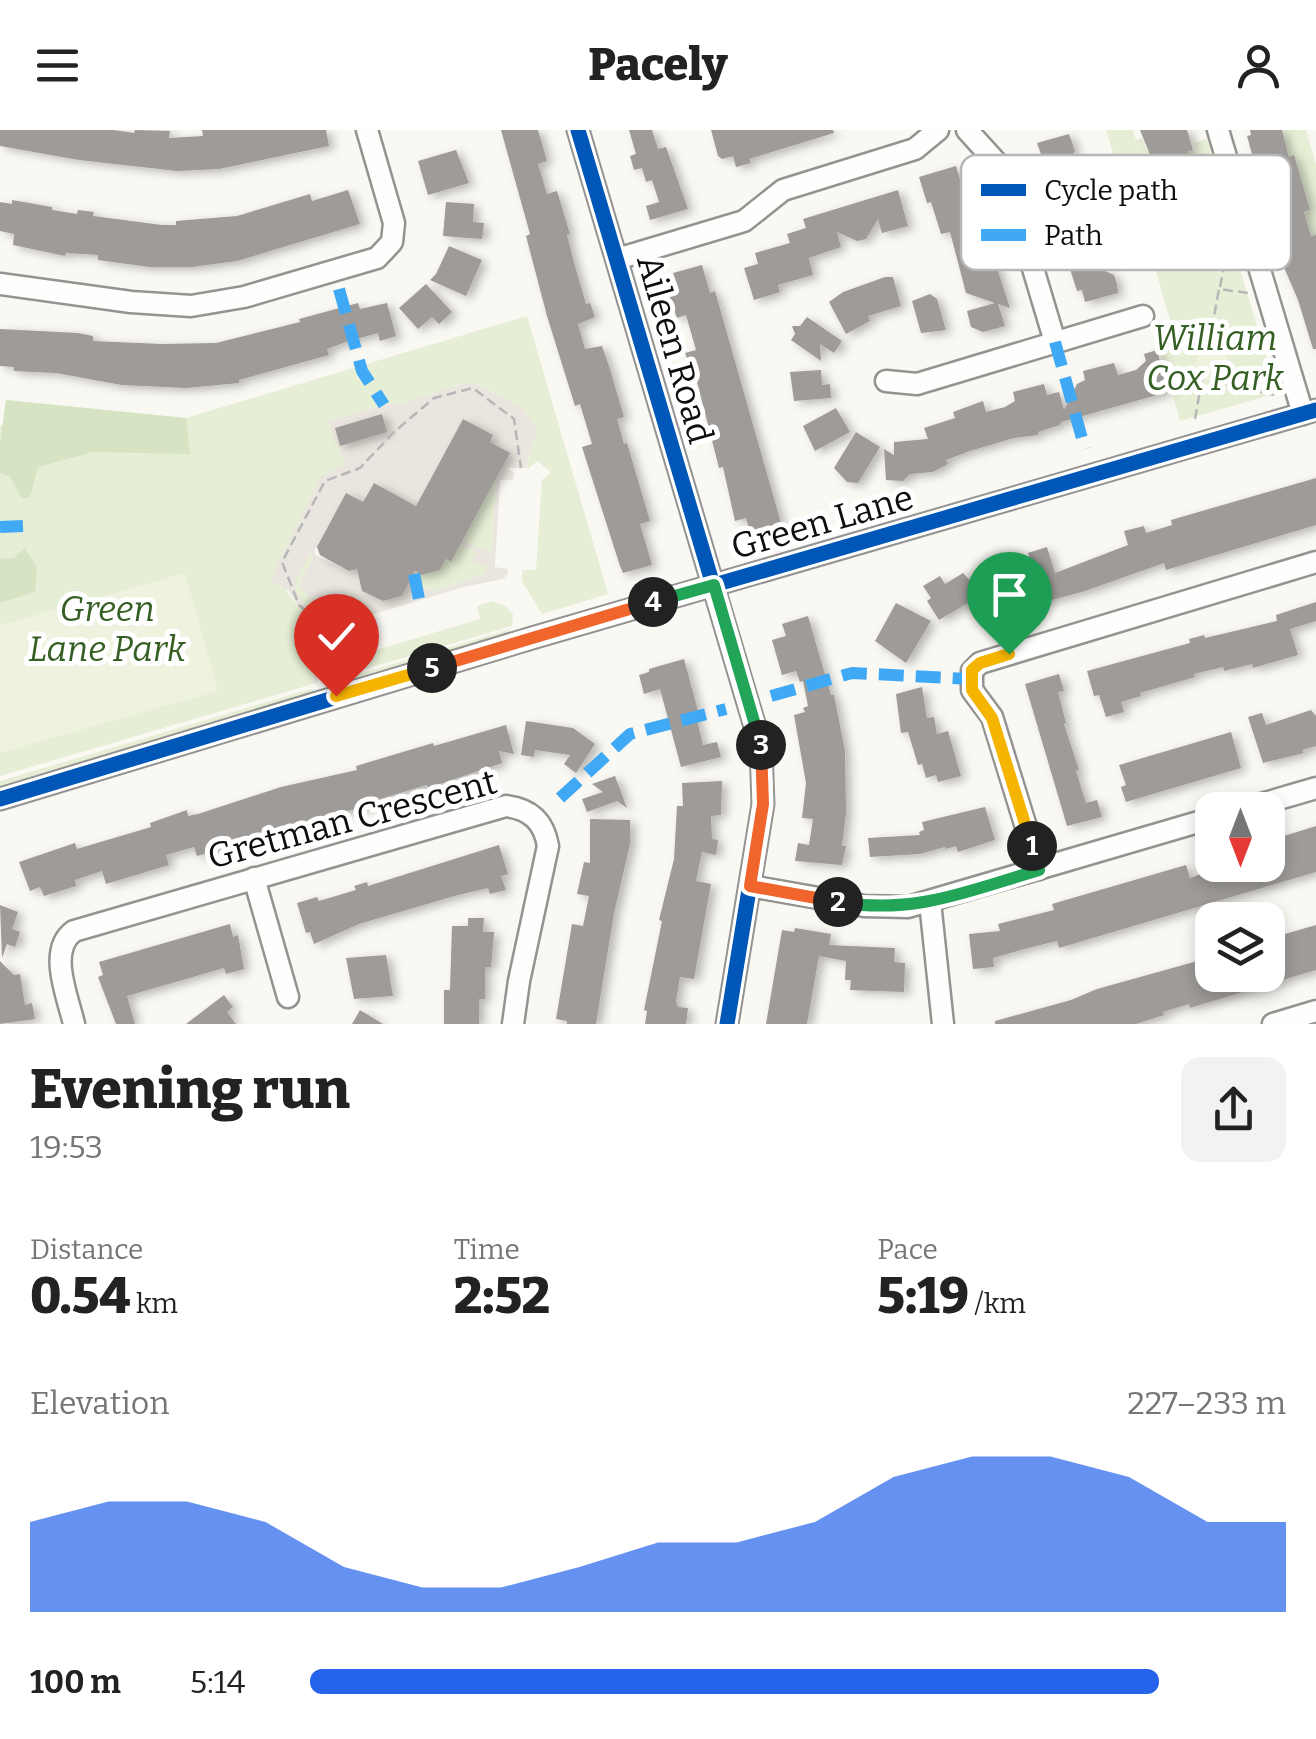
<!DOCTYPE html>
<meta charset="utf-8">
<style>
:root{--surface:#fff;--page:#f2f2f2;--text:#222;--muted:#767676;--accent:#2563eb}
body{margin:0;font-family:Bitter,serif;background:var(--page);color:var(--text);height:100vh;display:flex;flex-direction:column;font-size:38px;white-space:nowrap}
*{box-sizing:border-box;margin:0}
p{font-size:32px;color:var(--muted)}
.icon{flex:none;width:55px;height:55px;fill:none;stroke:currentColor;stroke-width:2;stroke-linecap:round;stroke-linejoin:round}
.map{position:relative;height:894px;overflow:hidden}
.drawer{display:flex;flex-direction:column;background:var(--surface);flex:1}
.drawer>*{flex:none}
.needle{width:65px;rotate:180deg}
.tools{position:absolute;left:1195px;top:662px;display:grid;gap:20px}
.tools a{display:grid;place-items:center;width:90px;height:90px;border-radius:20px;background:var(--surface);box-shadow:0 5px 15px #0003;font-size:50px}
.pin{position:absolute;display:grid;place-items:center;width:85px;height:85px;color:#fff;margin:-102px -42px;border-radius:50% 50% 50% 0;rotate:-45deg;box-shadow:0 0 10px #0007}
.pin .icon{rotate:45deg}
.km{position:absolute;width:50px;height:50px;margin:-25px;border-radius:50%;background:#222;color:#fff;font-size:28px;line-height:50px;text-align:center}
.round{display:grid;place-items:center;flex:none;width:105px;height:105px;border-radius:20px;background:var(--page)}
.head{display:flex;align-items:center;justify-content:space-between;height:170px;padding:0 30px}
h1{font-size:55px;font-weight:800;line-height:75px}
.metrics{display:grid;grid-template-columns:repeat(3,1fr);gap:15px;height:170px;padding:10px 30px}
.metrics div{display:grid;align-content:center}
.metrics b{font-size:50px;font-weight:800}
.metrics small{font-size:28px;font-weight:400}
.metrics p{font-size:28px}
.chart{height:280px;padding:20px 30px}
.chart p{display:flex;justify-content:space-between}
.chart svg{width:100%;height:180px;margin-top:10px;fill:var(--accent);opacity:.7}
ul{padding:0 30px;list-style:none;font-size:32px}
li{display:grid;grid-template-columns:160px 120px 1fr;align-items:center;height:75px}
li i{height:25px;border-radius:12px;background:var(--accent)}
header{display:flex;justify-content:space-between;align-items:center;height:130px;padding:0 30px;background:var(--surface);font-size:45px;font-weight:800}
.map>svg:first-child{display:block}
</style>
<header><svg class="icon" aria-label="menu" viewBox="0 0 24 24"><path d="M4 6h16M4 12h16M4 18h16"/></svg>Pacely<svg class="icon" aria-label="person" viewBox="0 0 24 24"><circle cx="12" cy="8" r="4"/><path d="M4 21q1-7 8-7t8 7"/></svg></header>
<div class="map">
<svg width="1316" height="894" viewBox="0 0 1316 894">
<defs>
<filter id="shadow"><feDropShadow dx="5.5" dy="3" stdDeviation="5" flood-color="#0004"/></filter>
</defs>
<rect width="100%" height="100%" fill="#faf8f3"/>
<g fill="#e6eed5">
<path d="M1106,0h27l3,10 6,-2 4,12 4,-1 4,12 42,-12 -2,-6 13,-4 7,23 -16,5 -3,-6 -43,14 17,47 -3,2 3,11 32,-9 2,7 8,-2 -1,-6 6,-2 -3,-7 16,-5 3,10 -3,12 48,160 -97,28 -24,-85 17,-6 -49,-168 -8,1z"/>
<path d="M1282,0h24l10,35v72l-5,-1 -7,-24 6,-2 -7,-24 -42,11 2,7 -9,2 -5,-18 6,-1 3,7 6,-3 30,-35 -5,1z"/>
<path d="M527,186l81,278 -66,20 -20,-33v-11h14l6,-90 9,-8 -14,-11 -10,9 2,-17 9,-21 -14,-23 -46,-25h-17l-64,22 -2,-4 -66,19 16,44 -62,121 15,21 27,26 -11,25 -1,26 -313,92v-350l3,-1 3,-25 180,18z"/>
<path d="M496,349l-4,76 -30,-15z"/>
<path d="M460,414l17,8 10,15 -2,7 -51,18 -14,-7 -3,-12 5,2 18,-5 6,-11 5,2z"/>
<path d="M310,424l3,4 -14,26 43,31 2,4c-4,2 -11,7 -15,6 -14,-1 -36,-28 -34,-42 1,-10 10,-21 15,-29z"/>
<path d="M491,471l15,5 7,8 -1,12 -167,49c-12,-18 0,-29 16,-36l5,14 114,-34 -3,-13z"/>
<path d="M511,499l-6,8 -148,44 -8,-4z"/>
<path d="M311,559l3,1 -4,5 -310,91v-5z"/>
</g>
<g fill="#d7e4c4">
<path d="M6,270l180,18 4,36 -97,-2 -55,15 -8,30 -8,2 -12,-22 -10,-4v-29z"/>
<path d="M25,418l12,19 -2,25 -35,11v-44l14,-1z"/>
</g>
<g fill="#eef2df">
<path d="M1200,213l29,5 -6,35 -30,-6z"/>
<path d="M185,443l33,118 -218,62v-128z"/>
</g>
<path fill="#eae6df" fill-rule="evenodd" d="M461,254h16l47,25 14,23 -9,21 -2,15h-19l6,5 -1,7h-13l-5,87 13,2v5l-5,5 -39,8 -121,36 -11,8 -11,16 -2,28 -2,8 -4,1 1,-26 11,-25 -27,-26 -9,-16 -19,-11 52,-104 23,-12 -17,-43 68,-19 2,3zM463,289l30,17 -3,6 6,37 -4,75 -30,-14 -2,4 17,8 -5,8 15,7 -2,7 -51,18 -14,-7 -3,-12 -8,2 -7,21 -20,5 -20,-10 -5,-22 -8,2 -33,-15 -2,-6 49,-48 10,-18 43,22zM310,424l3,4 -14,26 27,36 17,-3 -10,8h-7l-19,-16 -11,-18 -1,-9z"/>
<g fill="#9e9b98" filter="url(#shadow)">
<path d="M0,0h113l21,3 1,-3 35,1 -1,7 34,-2 -1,-6h124l3,16 -110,23 -42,2 -98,-11 -79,-14z"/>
<path d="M501,0h37l9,31 -9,3 9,30 10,-3 13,43 -3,1 8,31 11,38 4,-1 5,14 -17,7 7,25 17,-3 7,20 15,51 -7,2 7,25 3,-1 23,78 -10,3 12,41 -29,8 -3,-7 -38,-119 10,-3 -12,-40 -5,2 -28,-90 -21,-80 4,-2z"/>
<path d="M629,0h23l6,19 8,-2 22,62 -38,11 -4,-14 13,-4 -7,-22 -6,2 -4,-14 -8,2 -4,-14 6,-2z"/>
<path d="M711,0h122l1,3 -85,26 2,4 -15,4 -3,-11 -11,3 -4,-3z"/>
<path d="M1140,0h47l6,20 -6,2 23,71 -41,12 -3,-12 3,-1 -17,-48 5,-2z"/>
<path d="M1250,0h32l7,27 5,-2 16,55 -6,2 7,24 5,-1v114h-3l-15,-49 -15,-35 -36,-129 4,-1z"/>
<path d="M1069,4l6,17 -17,23 25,-7 4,6 3,17 -4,1 5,16 10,27 10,13v11l-22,6 25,11 3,9 1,9 -33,9 -3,-12 -5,1 -6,-19 -5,-17 9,-1 -10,-33 -8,2 -11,-36 6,-2 -15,-42z"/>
<path d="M456,20l13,33 -41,12 -10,-34z"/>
<path d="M956,36l14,48 9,-2 31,96 -12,-4 7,22 -22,6 -12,-5 -4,-16 28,-8 -29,-10 -16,-61 -9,2 -10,-32 -4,1 -8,-26z"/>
<path d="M348,60l12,34 -123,37 -45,6h-43l-51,-7v-5l-32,-2 -1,3 -52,-11 1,-11 -14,-3v-29l12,2v-4l40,7v3l25,4 1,-4 16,2 -1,4 69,9h14v-4l61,-5 73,-22 2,7z"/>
<path d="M898,60l10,36 -26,7 -4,-14 -12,20 -9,2 -20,-9 4,15 -32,11 4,17 -35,10 2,7 -26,8 -10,-32 14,-4 -3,-11 35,-10 -3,-9 19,-6 -3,-9z"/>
<path d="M446,72l28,2 -1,18 11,1 -2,16 -39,-3z"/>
<path d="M449,116l33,14 -16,36 -36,-16 6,-6z"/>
<path d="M702,135l8,28 5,-2 66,232 -31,9 -4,-14 -11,3 -12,-54 -4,1 -26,-102 -3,1 -5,-14 11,-3 -10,-35 -9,3 -11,-30 11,-4 -4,-11z"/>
<path d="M885,147h8l8,29 -33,10 2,5 -24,13 -17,-32 14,-10z"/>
<path d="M426,154l26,28 -13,12 -7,-7 -14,12 -19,-21z"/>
<path d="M930,164l7,5 9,31 -25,3 -9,-32z"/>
<path d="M358,173l2,6 27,-6 9,33 -16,5 -2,-8 -32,9 -19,7 2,6 -90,25v3l-53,5 -64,-3 -66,-12 -42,-2v-4l-14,-1v-37l78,4 15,3v5l69,3 54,-1 84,-21 -1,-3z"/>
<path d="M807,187l35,24 -8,12 -14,-9 1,17 -30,-21 4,-6 -3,-8h8z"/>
<path d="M1157,220l11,42 -107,30 -1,3 -22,7v3l-24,3 -44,13 -24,9 2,4 -15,8 -23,2 -7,7 -17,-1 -2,-31 10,6v-13l34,-3 -4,-11 31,-10 -2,-6 30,-11 3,11 19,-5 10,-6 -2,-9 31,-8 3,11 12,-3 5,18 13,-26 8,-4 -2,-9 31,-8 4,12 18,-5 10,-9 -2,-7z"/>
<path d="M821,240l1,15 8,-1 1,14 -37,3 -4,-29z"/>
<path d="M836,278l14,24 -35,19 -12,-25z"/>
<path d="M382,284l5,18 -47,14 -5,-18z"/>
<path d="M463,289l30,16 -3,7 20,11 -59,109 -5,-3 -6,11 -18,5 -7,-4 -13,25 -19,5 -21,-10 -5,-22 -8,2 -29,-16 -3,-8 29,-54 17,9 11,-19 42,23z"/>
<path d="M856,302l24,15 -22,36 -11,-1 -13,-14z"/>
<path d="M1316,348v47l-150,45 -2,-7 -79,28 -92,25 -5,-17 -14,9 -4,-6 -31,18 -12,-19 4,-3 -8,-12 17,-10 5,8 18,-11 14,15 29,-8 2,8 28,-8 -8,-27 19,-6 8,26 73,-28 -4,-14 20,-5 2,7 26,-8 -1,-5z"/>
<path d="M1316,472v19l-26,8 8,26 -45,13 -1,-4 -28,7 -1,-4 -29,7 1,3 -55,16 1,3 -20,6 3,10 -18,5 -7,-22 -5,1 -7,-25 103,-28 -1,-4 15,-4 1,3 72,-17 -1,-6z"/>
<path d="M896,473l35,18 -25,42 -31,-22z"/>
<path d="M808,486l23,79h3l11,56 1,62 -4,33h4l-4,19 -47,-4 3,-18 11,2 4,-26 -11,-1 4,-35 -12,-68 11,-3 -2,-4 5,-2 -5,-25 -3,1 -4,-11 -14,4 -10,-35 14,-4 -4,-12z"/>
<path d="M684,529l14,52 -3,1 8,33 14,-3 4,15 -40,10 -21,-78 -16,5 -5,-19 10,-3v-3z"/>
<path d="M1059,544l5,17 -6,1 8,31 -2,1 15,46 -3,1 10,32 11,-3 5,17 -35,9 -42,-142z"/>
<path d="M922,557l5,31 7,-1 3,17 11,-3 13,45 -23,6 -2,-7 -10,3 -4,-14 -4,1 -10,-33 -7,1 -5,-39z"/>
<path d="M1311,580l5,6v30l-14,4 2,3 -41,10 -15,-46 14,-4 4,12z"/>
<path d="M526,591l47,7 22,16 -19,29 -12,-9 6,-9 -35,-5 -1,7 -13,-2z"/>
<path d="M506,595l8,29 -15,-3 3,12 -74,25 -1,-3 -47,14 1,4 -92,22 1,4 -93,27 -3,-9 -28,8 3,10 -63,19 -4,-13 -27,9 1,6 -32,10 -4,-9 -10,4 -11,-29 56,-19 2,6 74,-22 -1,-4 37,-13 1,6 10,-2 83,-27 76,-17 -1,-4 77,-23 1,3z"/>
<path d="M1231,602l10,36 -115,34 -5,-15 5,-2 -7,-20z"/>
<path d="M615,646l12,32 -10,-7 -30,11 -5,-13 21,-7 -11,-8z"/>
<path d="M722,651l-1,34 -10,1 1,23 6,1 -2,15 -14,-3 -6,29 15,3 -17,95 -14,-2 -4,24 2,6 10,1 -2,16h-41l2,-13 -3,-1 18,-89 -3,-1 15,-61 3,-53h6l-1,-23z"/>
<path d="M985,677l10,33 -37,12 -2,-6 -10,3 -1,-2 -25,7 -50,3 -2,-19 52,-3 -1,-3 5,-2 -2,-8z"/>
<path d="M590,689l40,1v24l-16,69 -18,111h-29v-3l-11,-2 16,-95 11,2 6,-30 -12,-2 7,-32 6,1z"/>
<path d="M1316,696v46l-257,76 -2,-7 -29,7 -35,10 1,9 -21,2 -4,-35 31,-3 -2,-7 56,-14 -2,-6 134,-39 4,13 23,-8 -2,-5h57v-24z"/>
<path d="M499,715l9,29 -7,2 5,14 -16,4 -2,-6 -30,7 -99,29 -45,20 -4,-12 -4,1 -9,-30 20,-6 2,4 37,-11 -2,-4 13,-4 1,4z"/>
<path d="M0,775l18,7 -6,17 8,3 -5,15 -8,-3 -5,14z"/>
<path d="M468,788h16l-1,14h11l-3,35h-6v32h-6v25h-35v-34h6l2,-64h16z"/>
<path d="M230,794l3,13 5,-2 6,34 -18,5 -2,-6 -97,28 8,28h-19l-18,-47 5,-2 -4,-13z"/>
<path d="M1316,795v45l-126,38 -1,-4 -26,8 1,3 -28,9h-141v-3l76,-21 26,-11 115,-32v18h56v-36z"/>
<path d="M795,798l36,6 -2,11 66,3 -1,14 11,1 -1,29 -54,-2 1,-10h-6l1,-19 -27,-5 -12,68h-41l16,-94 12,2z"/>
<path d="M386,825l7,41 -39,3 -8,-41z"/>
<path d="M0,831l14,14 6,-1 5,31 7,-2 3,16 -35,5z"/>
<path d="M224,865l9,12 -6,5 9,12h-50z"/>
<path d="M360,880l23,14h-31z"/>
</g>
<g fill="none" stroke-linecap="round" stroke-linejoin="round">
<g stroke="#949391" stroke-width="25">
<g id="minor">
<path d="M578,0l183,617 2,57 -36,220"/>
<path d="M967,0l29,32 10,16 49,164"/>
<path d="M1218,0l85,284"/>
<path d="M617,129l127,-38 39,-31 132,-41 23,-19"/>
<path d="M0,154l131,18 60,4 53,-9 133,-39 15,-16 2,-19 -27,-93"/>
<path d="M886,251l31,3 226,-68"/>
<path d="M0,669l532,-161 784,-228"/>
<path d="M1241,680l75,-22"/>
<path d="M1039,739l-47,-152 -20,-27v-19l8,-8 336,-101"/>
<path d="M254,748l34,119"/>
<path d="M750,756l114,20 44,1 304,-89"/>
<path d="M930,772l13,122"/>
<path d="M74,894c-6,-27 -27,-74 0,-93l432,-125c25,3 38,16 42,40l-29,135 -6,43"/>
<path d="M1273,894l43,-13"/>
</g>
</g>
<g stroke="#b8b7b7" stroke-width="2.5" stroke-dasharray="10 5" stroke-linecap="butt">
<path d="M1220,157l6,-32 8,-4"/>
<path d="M1209,214l10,-55 29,4"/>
<path d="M1223,253l51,12"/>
<path d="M1195,289l7,-40"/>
<path d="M329,501l-30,-26 -17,-43 43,-81 35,-13 34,-36 40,-34 39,-10 41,31 7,49"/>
</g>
<use href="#minor" stroke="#fefefd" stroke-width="20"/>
<g stroke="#3fa9f5" stroke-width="12" stroke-dasharray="25 12" stroke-linecap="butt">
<path d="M339,159l23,82 22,34"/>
<path d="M1055,212l30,107"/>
<path d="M0,397l23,-1"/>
<path d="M414,444l5,25"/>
<path d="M344,484l2,6"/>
<path d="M352,513l10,28"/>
<path d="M771,566l81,-23 118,6"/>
<path d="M560,668l70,-64 96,-25"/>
</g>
<g stroke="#fff" stroke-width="21">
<g id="cycleway">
<path d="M578,0l183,617 2,57 -36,220"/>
<path d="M0,669l532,-161 784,-228"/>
</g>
</g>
<use href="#cycleway" stroke="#0057b8" stroke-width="15"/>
</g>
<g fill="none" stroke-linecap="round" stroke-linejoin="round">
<g stroke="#fff" stroke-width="20">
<path id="split-1" d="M1009,524l-29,9 -8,7v20l20,28 40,128"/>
</g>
<g stroke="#fff" stroke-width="20">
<path id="split-2" d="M838,772c76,13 130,-11 201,-32l-7,-24"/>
</g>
<g stroke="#fff" stroke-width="20">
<path id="split-3" d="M761,615l2,59 -13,82 88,16"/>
</g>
<g stroke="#fff" stroke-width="20">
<path id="split-4" d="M653,472l61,-17 47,160"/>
</g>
<g stroke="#fff" stroke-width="20">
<path id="split-5" d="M432,538l221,-66"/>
</g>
<g stroke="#fff" stroke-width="20">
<path id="split-6" d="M336,566l96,-28"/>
</g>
<use href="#split-1" stroke="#f5b400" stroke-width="12"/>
<use href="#split-2" stroke="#22a559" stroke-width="12"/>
<use href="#split-3" stroke="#f0652b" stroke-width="12"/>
<use href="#split-4" stroke="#22a559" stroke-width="12"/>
<use href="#split-5" stroke="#f0652b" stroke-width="12"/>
<use href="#split-6" stroke="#f5b400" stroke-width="12"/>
</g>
<g text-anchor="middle" stroke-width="10" stroke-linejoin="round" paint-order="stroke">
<g font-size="35" font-style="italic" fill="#365f24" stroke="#fff">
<text x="1215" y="220">William<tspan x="1215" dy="40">Cox Park</tspan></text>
<text x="107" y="491">Green<tspan x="107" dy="40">Lane Park</tspan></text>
</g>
<g font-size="35" fill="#0e0e0e" stroke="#fff">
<text transform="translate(675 219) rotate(74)" y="12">Aileen Road</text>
<text transform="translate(822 392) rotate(-16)" y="12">Green Lane</text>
<text transform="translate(352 689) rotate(-15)" y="12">Gretman Crescent</text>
</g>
</g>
<rect x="961" y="25" width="330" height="115" rx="15" fill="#fff" stroke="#b7b7b7" stroke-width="2.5"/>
<rect x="981" y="54" width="45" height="12" fill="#0057b8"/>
<rect x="981" y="99" width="45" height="12" fill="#3fa9f5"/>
<g font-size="28" fill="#0e0e0e">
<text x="1044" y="70">Cycle path</text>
<text x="1044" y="115">Path</text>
</g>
</svg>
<div class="tools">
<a><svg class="needle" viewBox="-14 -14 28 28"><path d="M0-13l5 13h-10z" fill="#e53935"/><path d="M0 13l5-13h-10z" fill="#767676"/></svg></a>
<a><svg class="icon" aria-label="layers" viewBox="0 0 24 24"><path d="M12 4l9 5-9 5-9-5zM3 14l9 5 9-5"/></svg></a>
</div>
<div class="pin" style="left:1009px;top:524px;background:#1e9e55"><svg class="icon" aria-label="arrive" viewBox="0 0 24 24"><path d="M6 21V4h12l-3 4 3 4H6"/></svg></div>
<div class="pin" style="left:336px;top:566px;background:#d93025"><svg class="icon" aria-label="check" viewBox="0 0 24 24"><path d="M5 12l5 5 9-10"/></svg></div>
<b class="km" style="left:1032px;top:716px">1</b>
<b class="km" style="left:838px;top:772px">2</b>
<b class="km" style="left:761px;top:615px">3</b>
<b class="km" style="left:653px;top:472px">4</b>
<b class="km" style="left:432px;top:538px">5</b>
</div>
<section class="drawer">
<div class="head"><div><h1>Evening run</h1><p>19:53</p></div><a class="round"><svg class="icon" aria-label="share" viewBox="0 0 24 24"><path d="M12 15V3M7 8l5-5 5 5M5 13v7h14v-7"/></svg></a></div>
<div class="metrics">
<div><p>Distance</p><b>0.54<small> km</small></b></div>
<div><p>Time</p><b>2:52</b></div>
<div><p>Pace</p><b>5:19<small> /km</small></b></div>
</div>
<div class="chart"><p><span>Elevation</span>227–233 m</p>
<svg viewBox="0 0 160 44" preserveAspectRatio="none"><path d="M0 44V22L10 17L20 17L30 22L40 33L50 38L60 38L70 33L80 27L90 27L100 22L110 11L120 6L130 6L140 11L150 22L160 22V44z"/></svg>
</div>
<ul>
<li><b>100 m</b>5:14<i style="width:87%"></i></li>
</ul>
</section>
